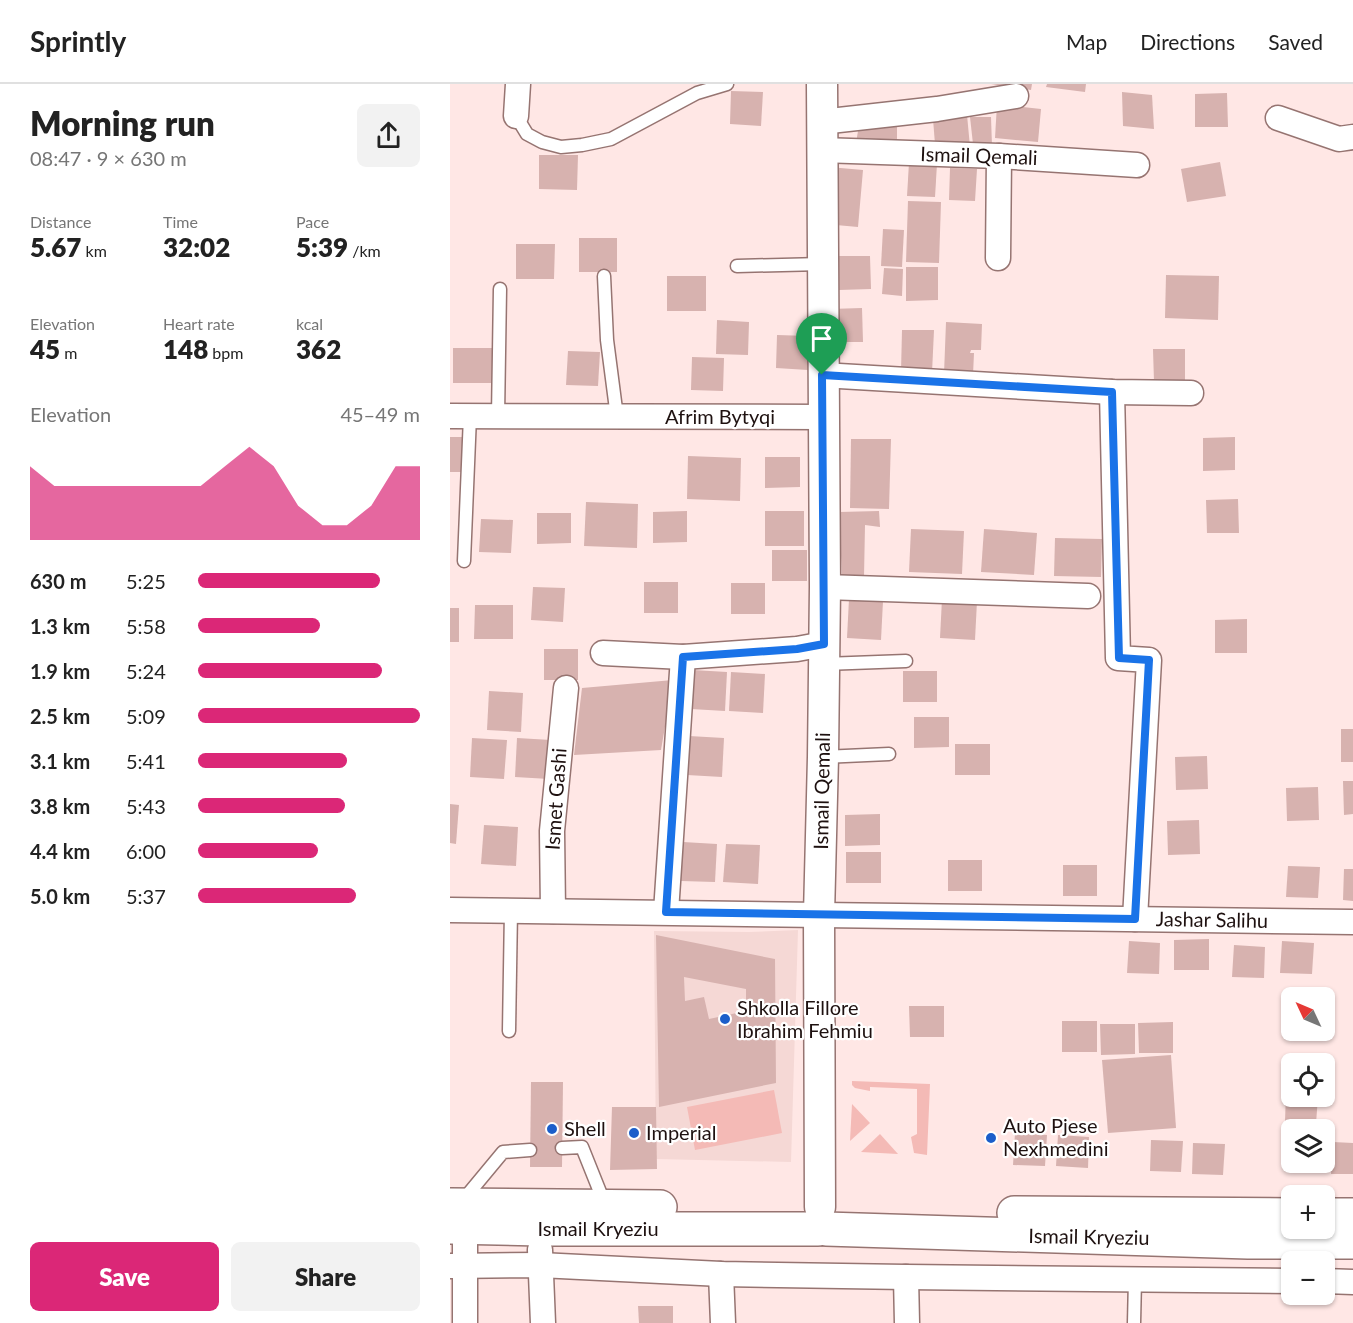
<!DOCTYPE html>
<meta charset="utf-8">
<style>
:root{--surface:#fff;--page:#f2f2f2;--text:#222;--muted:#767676;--line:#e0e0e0;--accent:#db2777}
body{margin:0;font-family:Lato,sans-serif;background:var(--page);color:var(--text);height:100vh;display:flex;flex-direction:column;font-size:22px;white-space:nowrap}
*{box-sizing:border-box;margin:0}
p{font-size:20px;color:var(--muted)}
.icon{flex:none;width:33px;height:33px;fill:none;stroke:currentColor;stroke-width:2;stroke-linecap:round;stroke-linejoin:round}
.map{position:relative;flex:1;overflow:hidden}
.sheet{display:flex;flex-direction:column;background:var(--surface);width:450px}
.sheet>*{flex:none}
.needle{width:39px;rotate:314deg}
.buttons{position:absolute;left:831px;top:903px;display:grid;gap:12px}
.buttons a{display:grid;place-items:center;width:54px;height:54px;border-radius:9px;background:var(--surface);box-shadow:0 2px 4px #0004;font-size:30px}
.pin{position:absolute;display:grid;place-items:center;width:51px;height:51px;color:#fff;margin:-62px -26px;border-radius:50% 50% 50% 0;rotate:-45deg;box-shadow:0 0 6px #0007}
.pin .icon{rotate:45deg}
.round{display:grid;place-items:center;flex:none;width:63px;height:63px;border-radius:9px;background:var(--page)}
.overview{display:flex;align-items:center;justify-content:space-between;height:102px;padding:0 30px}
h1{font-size:33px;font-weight:800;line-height:45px}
.stats{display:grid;grid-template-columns:repeat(3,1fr);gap:9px;height:102px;padding:6px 30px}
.stats div{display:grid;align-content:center}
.stats b{font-size:26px;font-weight:800}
.stats small{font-size:16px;font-weight:400}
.stats p{font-size:16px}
.chart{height:168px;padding:12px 30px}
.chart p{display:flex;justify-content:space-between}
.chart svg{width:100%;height:108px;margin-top:6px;fill:var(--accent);opacity:.7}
.action{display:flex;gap:12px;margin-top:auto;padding:12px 30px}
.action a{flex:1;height:69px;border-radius:9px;background:var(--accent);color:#fff;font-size:24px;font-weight:800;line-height:69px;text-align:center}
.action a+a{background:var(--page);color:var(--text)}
ul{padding:0 30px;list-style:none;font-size:20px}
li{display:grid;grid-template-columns:96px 72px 1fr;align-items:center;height:45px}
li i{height:15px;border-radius:8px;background:var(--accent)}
header{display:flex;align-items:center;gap:36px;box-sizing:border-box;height:84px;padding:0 30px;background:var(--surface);border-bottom:2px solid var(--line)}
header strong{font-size:28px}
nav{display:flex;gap:33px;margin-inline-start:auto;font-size:21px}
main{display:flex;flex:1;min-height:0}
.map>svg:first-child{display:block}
</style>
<header>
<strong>Sprintly</strong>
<nav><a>Map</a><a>Directions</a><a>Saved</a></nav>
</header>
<main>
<section class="sheet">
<div class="overview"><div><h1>Morning run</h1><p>08:47 · 9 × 630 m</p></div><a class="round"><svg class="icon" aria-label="share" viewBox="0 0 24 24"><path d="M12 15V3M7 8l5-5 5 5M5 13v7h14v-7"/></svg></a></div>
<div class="stats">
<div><p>Distance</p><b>5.67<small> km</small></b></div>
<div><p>Time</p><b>32:02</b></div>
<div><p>Pace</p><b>5:39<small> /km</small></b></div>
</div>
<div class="stats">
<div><p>Elevation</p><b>45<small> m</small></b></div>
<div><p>Heart rate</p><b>148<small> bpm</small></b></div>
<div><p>kcal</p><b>362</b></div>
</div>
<div class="chart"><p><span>Elevation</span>45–49 m</p>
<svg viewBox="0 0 160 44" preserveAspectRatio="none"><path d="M0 44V14L10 22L20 22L30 22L40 22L50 22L60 22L70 22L80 14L90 6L100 14L110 30L120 38L130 38L140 30L150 14L160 14V44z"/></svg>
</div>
<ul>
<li><b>630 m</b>5:25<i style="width:82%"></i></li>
<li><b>1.3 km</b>5:58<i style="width:55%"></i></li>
<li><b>1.9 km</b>5:24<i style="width:83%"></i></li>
<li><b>2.5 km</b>5:09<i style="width:100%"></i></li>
<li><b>3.1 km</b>5:41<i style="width:67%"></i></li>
<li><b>3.8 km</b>5:43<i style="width:66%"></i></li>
<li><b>4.4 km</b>6:00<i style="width:54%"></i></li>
<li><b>5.0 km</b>5:37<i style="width:71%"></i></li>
</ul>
<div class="action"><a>Save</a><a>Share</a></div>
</section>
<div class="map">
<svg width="903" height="1239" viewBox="0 0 903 1239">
<rect width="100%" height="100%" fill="#ffe7e5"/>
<path fill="#f5d8d5" d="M348,846l-7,232 -135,-3 -2,-228 95,1z"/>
<g fill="#f4bab6">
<path d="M402,997l78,3 -3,71 -13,-2 -3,-16 6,-3v-45l-47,-2v4l-15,-3 -3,-3z"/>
<path d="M324,1006l8,43 -87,17 -8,-43z"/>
<path d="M402,1020l18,19 -20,18z"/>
<path d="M430,1050l18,20 -37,-2z"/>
</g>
<g fill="#d7b2af" fill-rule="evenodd">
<path d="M541,0h41l-1,6z"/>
<path d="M597,0h39l-1,8 -39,-5z"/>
<path d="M281,7l32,1 -2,34 -31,-2z"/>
<path d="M672,8l30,3 2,34 -31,-3z"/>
<path d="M777,9l1,34h-33v-33z"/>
<path d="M547,20l44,5 -3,33 -43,-4z"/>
<path d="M517,31l3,32 -35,-3 -2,-25z"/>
<path d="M520,33h21l1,29 -19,-2z"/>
<path d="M447,35v24h-41l3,-18z"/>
<path d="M89,71h39l-1,35 -38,-1z"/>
<path d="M770,78l6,34 -39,6 -6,-33z"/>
<path d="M459,79l28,1 -2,33 -28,-1z"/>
<path d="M379,83l34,3 -5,57 -33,-3z"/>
<path d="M500,84l27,1 -2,32 -26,-1z"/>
<path d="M458,117l33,1 -2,61 -33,-1z"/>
<path d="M433,145l21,1 -2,37 -21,-1z"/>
<rect x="129" y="154" width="38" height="34"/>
<path d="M66,160h39l-1,35h-38z"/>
<path d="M388,172h32l1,33 -32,1z"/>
<path d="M456,183h32v33l-32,1z"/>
<path d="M434,184l19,1 -1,27 -20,-2z"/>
<path d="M716,191l53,1 -1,44 -53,-2z"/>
<rect x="217" y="192" width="39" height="35"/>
<path d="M412,224l1,34h-33v-33z"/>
<path d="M267,236l32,2 -1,33 -32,-1z"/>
<path d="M496,238l36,2 -1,26h-10l-1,3h4l-1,22 -29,-1z"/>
<path d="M452,246h32l-2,43 -31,-1z"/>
<path d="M327,251l32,1 -1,34 -32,-2z"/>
<rect x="3" y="264" width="39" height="35"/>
<path d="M703,265h32v33h-31z"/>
<path d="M118,267l32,1 -2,34 -32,-1z"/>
<path d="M242,273l32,1 -1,33 -32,-1z"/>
<rect x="0" y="353" width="17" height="35"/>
<path d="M785,353v33l-32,1v-33z"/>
<path d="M401,355h40l-2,70 -39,-1z"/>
<path d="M238,372l53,2 -1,43 -53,-2z"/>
<path d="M315,373h35v30l-35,1z"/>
<path d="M788,415l1,34h-32l-1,-33z"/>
<path d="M136,418l52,2 -1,44 -53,-2z"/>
<path d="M237,427v31l-34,1v-31z"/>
<rect x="315" y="427" width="39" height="35"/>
<path d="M429,427l1,16 -15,-2 -1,52h-22l-3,-65z"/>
<path d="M87,429h34v30l-34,1z"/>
<path d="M31,435l32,1 -2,33 -32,-1z"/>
<path d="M461,445l53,2 -2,43 -53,-2z"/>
<path d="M534,445l53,4 -3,42 -53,-3z"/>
<path d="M605,454l47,1 -1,38 -47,-1z"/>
<rect x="322" y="466" width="35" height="31"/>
<rect x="194" y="498" width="34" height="31"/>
<rect x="281" y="499" width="34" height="31"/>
<path d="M83,503l32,1 -2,34 -32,-2z"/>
<path d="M399,515l34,2 -2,39 -34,-2z"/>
<path d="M492,515l35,2 -2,39 -35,-2z"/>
<path d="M25,521h38v34h-39z"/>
<rect x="0" y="524" width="9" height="34"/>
<path d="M797,535v34h-32v-33z"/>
<rect x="94" y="565" width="34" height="31"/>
<path d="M243,586l34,2 -2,39 -34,-2z"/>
<rect x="453" y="587" width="34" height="31"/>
<path d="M281,588l34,2 -2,39 -34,-2z"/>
<path d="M223,596l-12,70 -87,5 8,-67z"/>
<path d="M39,607l34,2 -2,39 -34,-2z"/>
<path d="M464,633h35v30l-35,1z"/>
<rect x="891" y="645" width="12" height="33"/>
<path d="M239,652l35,2 -2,39 -35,-2z"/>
<path d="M22,654l35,2 -3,39 -34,-2z"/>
<path d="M67,654l34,2 -2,39 -34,-2z"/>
<rect x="505" y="660" width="35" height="31"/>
<path d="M757,672l1,33 -32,1 -1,-33z"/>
<path d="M893,697h10v33l-9,1z"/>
<path d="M868,703l1,33 -32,1 -1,-33z"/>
<path d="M0,720l9,1 -3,39 -6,-1z"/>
<path d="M430,730v31l-35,1v-31z"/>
<path d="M749,736l1,34 -32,1 -1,-34z"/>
<path d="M34,741l34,2 -2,39 -35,-2z"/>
<path d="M233,758l34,2 -2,38 -34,-1z"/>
<path d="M276,760l34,1 -2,39 -35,-2z"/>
<rect x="396" y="768" width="35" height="31"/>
<rect x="498" y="776" width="34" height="31"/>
<rect x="613" y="781" width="34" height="31"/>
<path d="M838,782l32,1 -2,31 -32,-1z"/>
<path d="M894,785h9v32l-10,-1z"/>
<path d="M206,851l119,24 1,124 -117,24zM234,893l62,12v22l-37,8 -5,-22 -19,4z"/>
<path d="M759,855v31h-35v-30z"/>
<path d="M679,857l31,2 -1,31 -32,-1z"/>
<path d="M832,857l32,2 -2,31 -32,-1z"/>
<path d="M784,861l31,2 -1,31 -32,-1z"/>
<path d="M459,922h35v31h-34z"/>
<rect x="612" y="937" width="35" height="31"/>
<path d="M723,938v31h-34l-1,-30z"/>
<path d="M650,940h35v30l-34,1z"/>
<path d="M721,971l5,73 -68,5 -6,-73z"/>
<path d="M81,998h32l-1,85h-32z"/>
<path d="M836,1007h6v5h26l-2,28 -31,-2z"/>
<path d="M162,1023h44l1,62 -47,1z"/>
<path d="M565,1049l32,2 -2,31 -32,-1z"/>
<path d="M608,1051l31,2 -1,31 -32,-2z"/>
<path d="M701,1056l32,1 -2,31 -31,-1z"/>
<path d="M883,1058l20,1v31h-22z"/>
<path d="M743,1059l32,1 -2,31 -31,-1z"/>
<path d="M188,1222h35v17h-34z"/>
</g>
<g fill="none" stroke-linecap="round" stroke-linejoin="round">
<g stroke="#967471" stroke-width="15">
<g id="service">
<path d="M66,32l11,18 15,8 19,5 21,-2 29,-6 86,-46 30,-9"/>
<path d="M287,182l85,-2"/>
<path d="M154,192l3,64 10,77"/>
<path d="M48,332l2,-127"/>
<path d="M14,477l6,-145"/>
<path d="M374,580l82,-3"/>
<path d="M373,673l66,-3"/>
<path d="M59,947l2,-121"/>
<path d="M112,1064l20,-1 22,55"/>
<path d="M14,1115l39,-47 27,-2"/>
<path d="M684,1239l1,-44"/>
</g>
</g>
<g stroke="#967471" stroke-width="27">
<g id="minor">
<path d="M66,32l2,-32"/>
<path d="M828,34l61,21 14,-2"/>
<path d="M371,38l116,-13 79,-13"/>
<path d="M371,66l178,6 138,9"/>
<path d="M548,174l1,-102"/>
<path d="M372,291l290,17 79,1"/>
<path d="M662,308l6,266 31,2 -14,259"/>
<path d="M0,332l372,1"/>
<path d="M375,503l263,9"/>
<path d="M153,569l80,4 114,-8 27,-5"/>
<path d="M0,826l903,12"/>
<path d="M103,827l-1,-80 14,-143"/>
<path d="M216,828l17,-255"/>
<path d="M15,1143v96"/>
<path d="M90,1166l3,73"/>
<path d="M0,1182l90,-1 181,9 185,3 386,4"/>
<path d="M271,1190l2,49"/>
<path d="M456,1193l1,46"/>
<path d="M874,1197l29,1"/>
</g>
</g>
<g stroke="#967471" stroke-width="33">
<path id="tertiary" d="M370,1123l-1,-292 4,-158 2,-170 -3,-503"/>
</g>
<g stroke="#967471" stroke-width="36">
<g id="secondary">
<path d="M0,1121l210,2"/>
<path d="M564,1129l278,2"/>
<path d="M874,1131h29"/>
<path d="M0,1143l90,2h278"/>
<path d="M376,1145l422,13h105"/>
</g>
</g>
<use href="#service" stroke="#fff" stroke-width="12"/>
<use href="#minor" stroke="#fff" stroke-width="24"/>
<use href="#tertiary" stroke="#fff" stroke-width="30"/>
<use href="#secondary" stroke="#fff" stroke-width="33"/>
</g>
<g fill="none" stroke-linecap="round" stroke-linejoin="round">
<g stroke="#fff" stroke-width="12">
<path id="route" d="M372,291l290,17 7,266 30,2 -14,259 -469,-7 17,-255 114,-8 27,-5z"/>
</g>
<use href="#route" stroke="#1a73e8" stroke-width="8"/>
</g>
<g fill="#1b5eca" stroke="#fff" stroke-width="2">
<circle cx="275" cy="935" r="6"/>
<circle cx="102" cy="1045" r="6"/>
<circle cx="184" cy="1049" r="6"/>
<circle cx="541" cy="1054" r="6"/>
</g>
<g text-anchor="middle" stroke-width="4.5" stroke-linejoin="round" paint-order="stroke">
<g font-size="20" fill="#1e1110" stroke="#fff">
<text transform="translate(529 72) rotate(2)" y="7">Ismail Qemali</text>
<text x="270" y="340">Afrim Bytyqi</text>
<text transform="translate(372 707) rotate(-89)" y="7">Ismail Qemali</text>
<text transform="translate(106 715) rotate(-86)" y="7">Ismet Gashi</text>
<text transform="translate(762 836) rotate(1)" y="7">Jashar Salihu</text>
<text x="148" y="1152">Ismail Kryeziu</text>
<text transform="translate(639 1153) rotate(1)" y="7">Ismail Kryeziu</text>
</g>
<g font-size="20" fill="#1e1110" stroke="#fff" text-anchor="start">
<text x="287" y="931">Shkolla Fillore<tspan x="287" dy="23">Ibrahim Fehmiu</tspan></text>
<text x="553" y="1049">Auto Pjese<tspan x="553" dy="23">Nexhmedini</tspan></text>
<text x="114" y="1052">Shell</text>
<text x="196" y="1056">Imperial</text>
</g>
</g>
</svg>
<div class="buttons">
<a><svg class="needle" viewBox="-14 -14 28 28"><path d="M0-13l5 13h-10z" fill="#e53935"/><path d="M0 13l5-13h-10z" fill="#767676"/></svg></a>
<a><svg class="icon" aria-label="locate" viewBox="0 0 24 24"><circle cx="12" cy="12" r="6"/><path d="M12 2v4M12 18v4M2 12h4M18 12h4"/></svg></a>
<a><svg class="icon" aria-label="layers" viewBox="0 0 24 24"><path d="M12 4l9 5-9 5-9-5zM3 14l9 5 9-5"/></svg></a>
<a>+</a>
<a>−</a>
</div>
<div class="pin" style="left:372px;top:291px;background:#1e9e55"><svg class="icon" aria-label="arrive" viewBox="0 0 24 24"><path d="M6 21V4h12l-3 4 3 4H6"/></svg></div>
</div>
</main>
